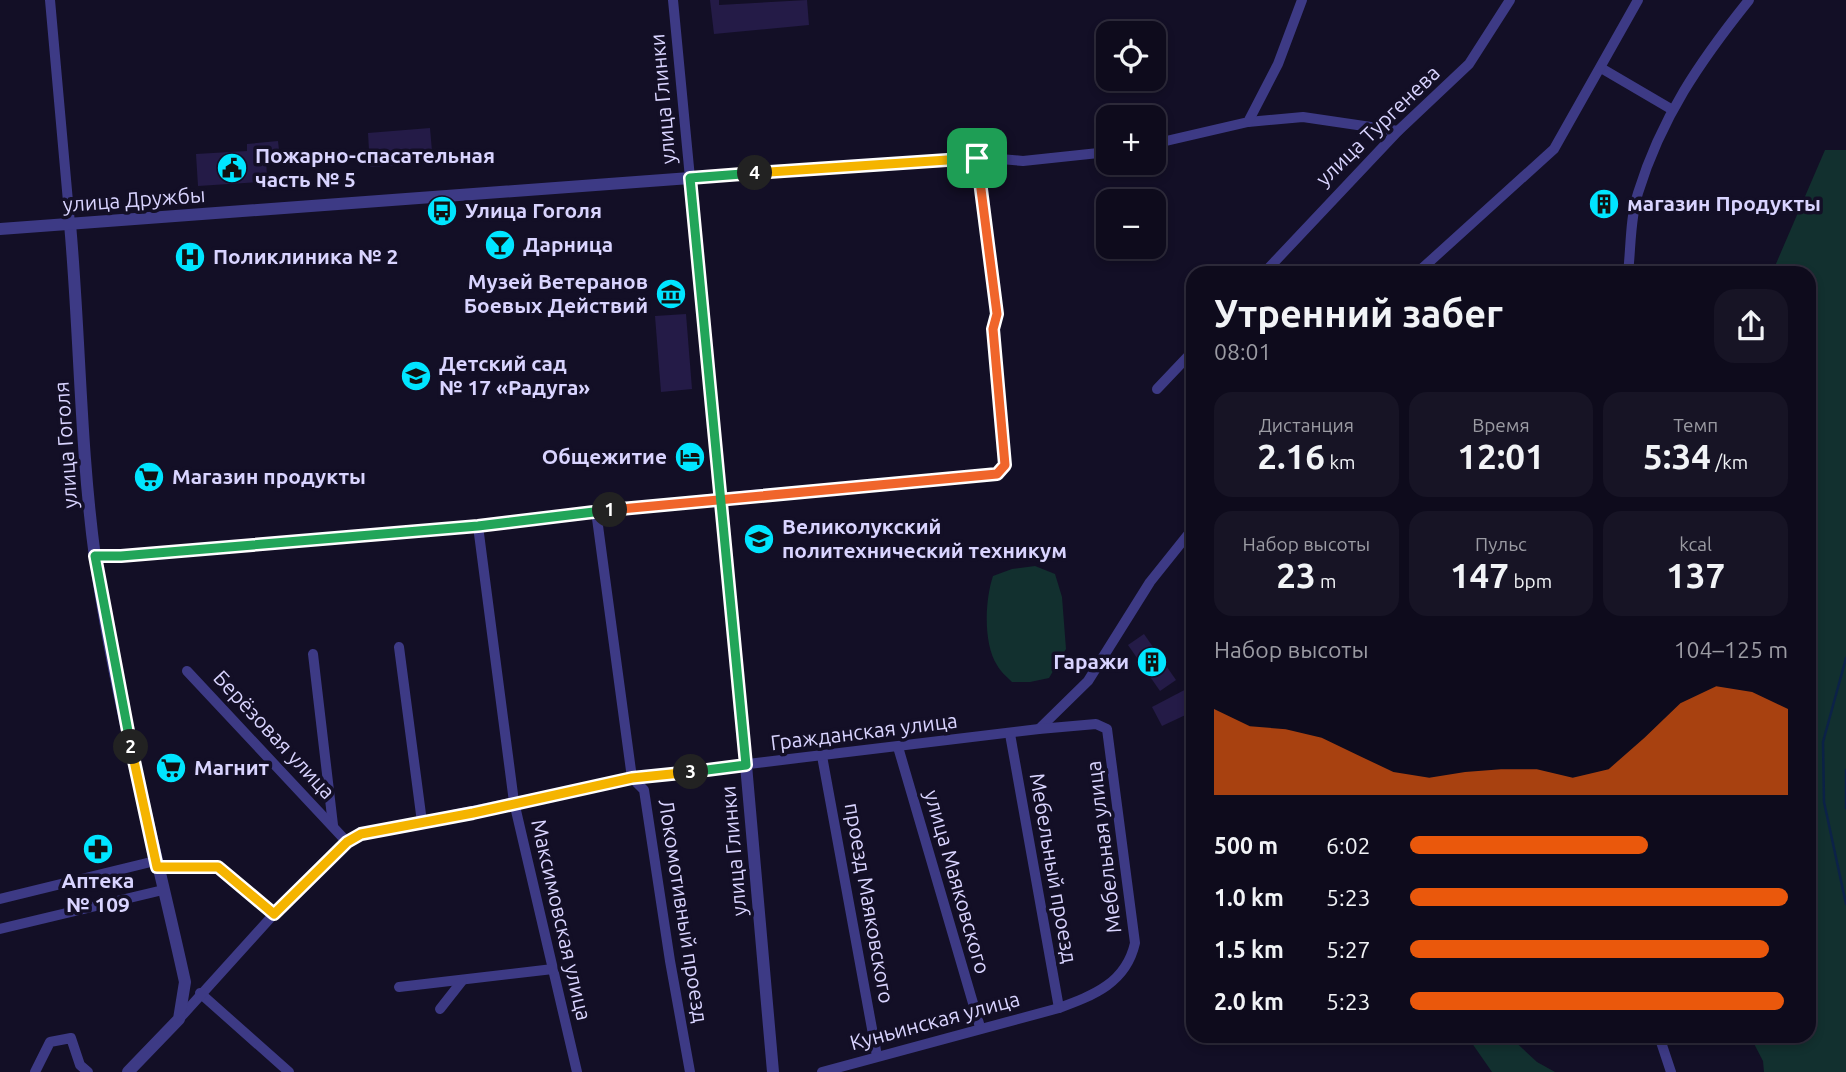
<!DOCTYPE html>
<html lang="ru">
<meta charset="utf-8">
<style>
:root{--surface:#0e0b1c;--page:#171425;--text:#f1f3f6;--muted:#9b9ba3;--line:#2e2b3b;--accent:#ea580c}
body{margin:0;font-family:Ubuntu,sans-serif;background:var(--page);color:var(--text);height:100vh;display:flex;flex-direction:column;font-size:26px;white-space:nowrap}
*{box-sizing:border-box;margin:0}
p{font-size:23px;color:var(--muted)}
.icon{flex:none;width:38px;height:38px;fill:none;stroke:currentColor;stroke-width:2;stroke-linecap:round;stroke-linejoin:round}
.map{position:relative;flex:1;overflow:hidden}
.details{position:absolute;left:1186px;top:266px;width:630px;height:777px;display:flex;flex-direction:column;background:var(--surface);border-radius:21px;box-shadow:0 4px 10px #0003,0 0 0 2px var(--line)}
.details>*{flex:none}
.fabs{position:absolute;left:1096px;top:21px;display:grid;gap:14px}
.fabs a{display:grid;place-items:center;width:70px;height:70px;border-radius:14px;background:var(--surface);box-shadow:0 4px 10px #0003,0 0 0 2px var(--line);font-size:35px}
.pin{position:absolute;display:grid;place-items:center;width:60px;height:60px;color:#fff;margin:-30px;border-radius:14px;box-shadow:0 4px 10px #0006}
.km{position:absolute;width:35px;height:35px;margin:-18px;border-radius:50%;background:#222;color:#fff;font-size:19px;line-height:35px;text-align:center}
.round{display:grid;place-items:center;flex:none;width:74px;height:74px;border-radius:21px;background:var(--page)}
.headline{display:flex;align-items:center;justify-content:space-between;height:119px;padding:0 28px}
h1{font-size:38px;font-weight:600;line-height:52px}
.stats{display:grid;grid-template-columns:repeat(3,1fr);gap:10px;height:119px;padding:7px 28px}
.stats div{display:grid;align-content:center;border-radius:18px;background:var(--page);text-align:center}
.stats b{font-size:35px;font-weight:600}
.stats small{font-size:19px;font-weight:400}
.stats p{font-size:19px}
.chart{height:196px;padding:14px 28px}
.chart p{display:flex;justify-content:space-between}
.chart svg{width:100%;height:126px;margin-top:7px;fill:var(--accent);opacity:.7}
ul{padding:0 28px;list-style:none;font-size:23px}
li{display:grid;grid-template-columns:112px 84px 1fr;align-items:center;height:52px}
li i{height:18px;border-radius:9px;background:var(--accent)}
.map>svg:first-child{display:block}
</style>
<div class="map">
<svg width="1846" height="1072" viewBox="0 0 1846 1072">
<rect width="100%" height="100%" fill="#130f26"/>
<g fill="#12302f">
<path d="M1825,150h21v922h-82l-1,-11 -13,-25h60v-763h-38z"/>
<path d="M1035,566l20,8 7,23 4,52 -17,29 -19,4h-18c-5,-5 -12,-11 -15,-17 -14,-22 -12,-65 -4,-89l19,-7z"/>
<path d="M1467,1036h42l28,26 18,10h-63z"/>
</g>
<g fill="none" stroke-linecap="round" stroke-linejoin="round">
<g stroke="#0c2248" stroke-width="2.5">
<path d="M1846,658l-23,84 1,60 22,102"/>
<path d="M1846,770v38"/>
</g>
</g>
<g fill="#241b47">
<path d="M710,0h9v5l88,-5 2,25 -95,9z"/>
<path d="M430,128l3,35 -63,4 -2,-34z"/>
<path d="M278,141l2,18 -14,1 1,17h-8v5l-61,4 -2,-32 51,-3v-7z"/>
<path d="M1596,193l17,1v21h-18z"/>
<path d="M686,314l6,75 -31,3 -6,-76z"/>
<path d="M1144,634l32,46 -16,11 -32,-46z"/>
<path d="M1194,685v26l-32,15 -10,-19z"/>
</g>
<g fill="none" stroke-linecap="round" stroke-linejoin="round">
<g stroke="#3d3a85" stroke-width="10">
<path d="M50,0l20,224"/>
<path d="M673,0l17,178 287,-21 46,4 85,-9"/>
<path d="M1601,68l70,41"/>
<path d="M1248,122l55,-5 95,14"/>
<path d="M1153,144l95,-22 30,-58 24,-64"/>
<path d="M1264,273l134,-142 71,-67 41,-64"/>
<path d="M1417,273l137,-124 84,-149"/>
<path d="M1628,273c3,-25 2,-55 10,-80 23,-75 62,-132 111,-193"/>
<path d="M1157,389l37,-39"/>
<path d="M596,511l36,267 12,12 26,171 20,111"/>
<path d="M478,526l36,276 63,270"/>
<path d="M95,556h26l357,-30 241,-28 278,-24 8,-9 -12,-136 4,-15 -20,-157"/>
<path d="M399,647l23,175"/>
<path d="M313,654l20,171"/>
<path d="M187,671l160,171"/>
<path d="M1039,729l49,-48 62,-99 44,-55"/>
<path d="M1010,734l49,274"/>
<path d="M898,747l82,280"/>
<path d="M822,756l55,300"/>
<path d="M157,867h61l56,47"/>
<path d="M0,899l155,-38"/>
<path d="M0,929l163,-39"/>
<path d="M399,987l154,-18"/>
<path d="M200,993l89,79"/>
<path d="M440,1009l22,-28"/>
<path d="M179,1019l95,-105 73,-72 14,-8 271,-56 407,-49 57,-5 11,5 28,214c-9,40 -41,52 -76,65l-237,64"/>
<path d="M1659,1036l12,36"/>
<path d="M35,1072l15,-30 21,-4 9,27 8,7"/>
</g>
<g stroke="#3d3a85" stroke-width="12">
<path d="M70,224c10,111 10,223 25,333 20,143 59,283 90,425l-6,37 -51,53"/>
<path d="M0,229l690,-51 56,587 27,307"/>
</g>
</g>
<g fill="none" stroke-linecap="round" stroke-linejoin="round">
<g stroke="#fff" stroke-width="14">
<path id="split-1" d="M610,510l387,-36 8,-9 -12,-136 4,-15 -20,-156"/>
</g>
<g stroke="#fff" stroke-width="14">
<path id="split-2" d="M131,747l-36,-191h26l357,-30 132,-16"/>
</g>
<g stroke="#fff" stroke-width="14">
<path id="split-3" d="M131,747l26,120h61l56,47 73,-72 14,-8 112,-21 159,-35 59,-6"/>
</g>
<g stroke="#fff" stroke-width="14">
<path id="split-4" d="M691,772l55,-7 -56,-587 65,-5"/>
</g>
<g stroke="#fff" stroke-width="14">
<path id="split-5" d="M755,173l222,-15"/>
</g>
<use href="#split-1" stroke="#f0652b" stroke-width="9"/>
<use href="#split-2" stroke="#22a559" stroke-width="9"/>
<use href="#split-3" stroke="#f5b400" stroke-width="9"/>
<use href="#split-4" stroke="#22a559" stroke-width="9"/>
<use href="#split-5" stroke="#f5b400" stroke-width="9"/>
</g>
<defs>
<g id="civic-disc" transform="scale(1.575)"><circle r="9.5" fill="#00e5ff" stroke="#130f26"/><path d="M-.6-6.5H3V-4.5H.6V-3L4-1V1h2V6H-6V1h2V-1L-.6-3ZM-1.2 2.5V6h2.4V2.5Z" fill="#111"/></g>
<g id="building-disc" transform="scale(1.575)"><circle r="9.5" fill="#00e5ff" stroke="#130f26"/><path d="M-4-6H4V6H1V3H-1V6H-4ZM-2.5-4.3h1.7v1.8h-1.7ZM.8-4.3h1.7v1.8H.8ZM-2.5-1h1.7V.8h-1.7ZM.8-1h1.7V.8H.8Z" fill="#111"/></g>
<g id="bus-disc" transform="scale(1.575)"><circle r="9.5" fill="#00e5ff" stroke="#130f26"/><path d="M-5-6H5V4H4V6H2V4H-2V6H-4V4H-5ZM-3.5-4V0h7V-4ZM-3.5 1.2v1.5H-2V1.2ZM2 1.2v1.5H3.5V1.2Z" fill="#111"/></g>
<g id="bar-disc" transform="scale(1.575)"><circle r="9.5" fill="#00e5ff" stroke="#130f26"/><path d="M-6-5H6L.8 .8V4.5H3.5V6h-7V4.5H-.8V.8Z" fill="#111"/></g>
<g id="hospital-disc" transform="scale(1.575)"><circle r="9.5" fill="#00e5ff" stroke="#130f26"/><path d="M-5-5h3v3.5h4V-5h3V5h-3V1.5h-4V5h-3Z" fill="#111"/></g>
<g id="museum-disc" transform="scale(1.575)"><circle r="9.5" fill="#00e5ff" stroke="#130f26"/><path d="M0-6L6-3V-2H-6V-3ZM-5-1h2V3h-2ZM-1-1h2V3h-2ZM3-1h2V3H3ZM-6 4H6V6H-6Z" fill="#111"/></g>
<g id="school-disc" transform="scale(1.575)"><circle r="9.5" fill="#00e5ff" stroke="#130f26"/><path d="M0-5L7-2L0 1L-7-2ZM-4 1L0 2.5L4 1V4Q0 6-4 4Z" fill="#111"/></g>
<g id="hotel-disc" transform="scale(1.575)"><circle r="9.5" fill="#00e5ff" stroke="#130f26"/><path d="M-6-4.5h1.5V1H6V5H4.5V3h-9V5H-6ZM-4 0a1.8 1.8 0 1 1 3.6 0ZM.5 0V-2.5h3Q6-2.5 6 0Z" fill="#111"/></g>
<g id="supermarket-disc" transform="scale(1.575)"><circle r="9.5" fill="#00e5ff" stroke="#130f26"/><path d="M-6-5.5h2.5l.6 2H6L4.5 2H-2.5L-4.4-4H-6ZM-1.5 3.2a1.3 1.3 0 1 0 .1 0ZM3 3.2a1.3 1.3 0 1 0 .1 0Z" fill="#111"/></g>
<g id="university-disc" transform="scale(1.575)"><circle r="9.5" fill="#00e5ff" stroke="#130f26"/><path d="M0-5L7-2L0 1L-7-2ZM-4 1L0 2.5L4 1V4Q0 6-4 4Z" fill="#111"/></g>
<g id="pharmacy-disc" transform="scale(1.575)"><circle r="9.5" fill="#00e5ff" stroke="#130f26"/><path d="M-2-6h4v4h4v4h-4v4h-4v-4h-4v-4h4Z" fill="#111"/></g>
</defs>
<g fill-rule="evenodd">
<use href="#civic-disc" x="232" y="168"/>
<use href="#building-disc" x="1604" y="204"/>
<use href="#bus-disc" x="442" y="211"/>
<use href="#bar-disc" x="500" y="245"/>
<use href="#hospital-disc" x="190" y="257"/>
<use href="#museum-disc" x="671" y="294"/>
<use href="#school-disc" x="416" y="376"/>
<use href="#hotel-disc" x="690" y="457"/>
<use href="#supermarket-disc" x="149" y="477"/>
<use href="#university-disc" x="759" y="539"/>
<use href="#building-disc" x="1152" y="662"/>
<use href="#supermarket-disc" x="171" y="768"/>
<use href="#pharmacy-disc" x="98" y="849"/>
</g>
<g text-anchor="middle" stroke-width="7" stroke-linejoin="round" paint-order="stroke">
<g font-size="21" fill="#d9d4ff" stroke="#130f26">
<text transform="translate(663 99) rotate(-95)" y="7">улица Глинки</text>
<text transform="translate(1378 126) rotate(-44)" y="7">улица Тургенева</text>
<text transform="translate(134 200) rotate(-4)" y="7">улица Дружбы</text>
<text transform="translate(66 445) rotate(-94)" y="7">улица Гоголя</text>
<text transform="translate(864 732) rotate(-7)" y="7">Гражданская улица</text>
<text transform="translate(274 735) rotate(47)" y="7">Берёзовая улица</text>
<text transform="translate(1104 847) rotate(-97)" y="7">Мебельная улица</text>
<text transform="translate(734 851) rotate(-95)" y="7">улица Глинки</text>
<text transform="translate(1053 868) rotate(80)" y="7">Мебельный проезд</text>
<text transform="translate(957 882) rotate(74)" y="7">улица Маяковского</text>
<text transform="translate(869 903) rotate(80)" y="7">проезд Маяковского</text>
<text transform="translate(683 911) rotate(81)" y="7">Локомотивный проезд</text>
<text transform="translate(561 920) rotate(77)" y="7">Максимовская улица</text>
<text transform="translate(935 1021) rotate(-15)" y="7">Куньинская улица</text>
</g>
<g font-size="21" font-weight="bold" fill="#d9d4ff" stroke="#130f26" text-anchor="start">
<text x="255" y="163">Пожарно-спасательная<tspan x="255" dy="24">часть № 5</tspan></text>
<text x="1627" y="211">магазин Продукты</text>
<text x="465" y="218">Улица Гоголя</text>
<text x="523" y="252">Дарница</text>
<text x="213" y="264">Поликлиника № 2</text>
<text x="648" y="289" text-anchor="end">Музей Ветеранов<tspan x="648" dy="24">Боевых Действий</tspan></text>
<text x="439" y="371">Детский сад<tspan x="439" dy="24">№ 17 «Радуга»</tspan></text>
<text x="667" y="464" text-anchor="end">Общежитие</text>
<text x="172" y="484">Магазин продукты</text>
<text x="782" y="534">Великолукский<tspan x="782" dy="24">политехнический техникум</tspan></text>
<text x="1129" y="669" text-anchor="end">Гаражи</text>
<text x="194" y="775">Магнит</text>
<text x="98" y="888" text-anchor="middle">Аптека<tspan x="98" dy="24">№ 109</tspan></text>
</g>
</g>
</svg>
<div class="fabs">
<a><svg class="icon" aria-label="locate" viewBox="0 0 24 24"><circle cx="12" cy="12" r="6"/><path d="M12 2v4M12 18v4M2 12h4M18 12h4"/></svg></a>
<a>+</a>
<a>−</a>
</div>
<div class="pin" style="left:977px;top:158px;background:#1e9e55"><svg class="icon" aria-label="arrive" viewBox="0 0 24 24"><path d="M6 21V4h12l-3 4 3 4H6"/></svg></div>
<b class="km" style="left:610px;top:510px">1</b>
<b class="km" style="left:131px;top:747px">2</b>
<b class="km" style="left:691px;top:772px">3</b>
<b class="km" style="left:755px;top:173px">4</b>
<section class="details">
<div class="headline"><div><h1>Утренний забег</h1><p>08:01</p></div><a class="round"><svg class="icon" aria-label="share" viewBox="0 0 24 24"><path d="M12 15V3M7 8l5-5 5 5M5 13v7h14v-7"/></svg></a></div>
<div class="stats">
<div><p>Дистанция</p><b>2.16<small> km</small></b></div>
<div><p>Время</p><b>12:01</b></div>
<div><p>Темп</p><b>5:34<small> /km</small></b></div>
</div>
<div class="stats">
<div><p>Набор высоты</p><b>23<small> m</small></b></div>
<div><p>Пульс</p><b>147<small> bpm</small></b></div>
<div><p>kcal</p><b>137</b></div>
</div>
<div class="chart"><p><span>Набор высоты</span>104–125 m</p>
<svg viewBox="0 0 160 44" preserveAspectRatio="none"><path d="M0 44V14L10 20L20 21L30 24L40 30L50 36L60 38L70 36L80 35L90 35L100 38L110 35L120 24L130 12L140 6L150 8L160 14V44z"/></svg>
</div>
<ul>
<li><b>500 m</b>6:02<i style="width:63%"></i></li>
<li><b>1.0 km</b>5:23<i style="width:100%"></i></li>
<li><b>1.5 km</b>5:27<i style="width:95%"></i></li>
<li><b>2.0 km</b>5:23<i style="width:99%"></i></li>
</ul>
</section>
</div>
